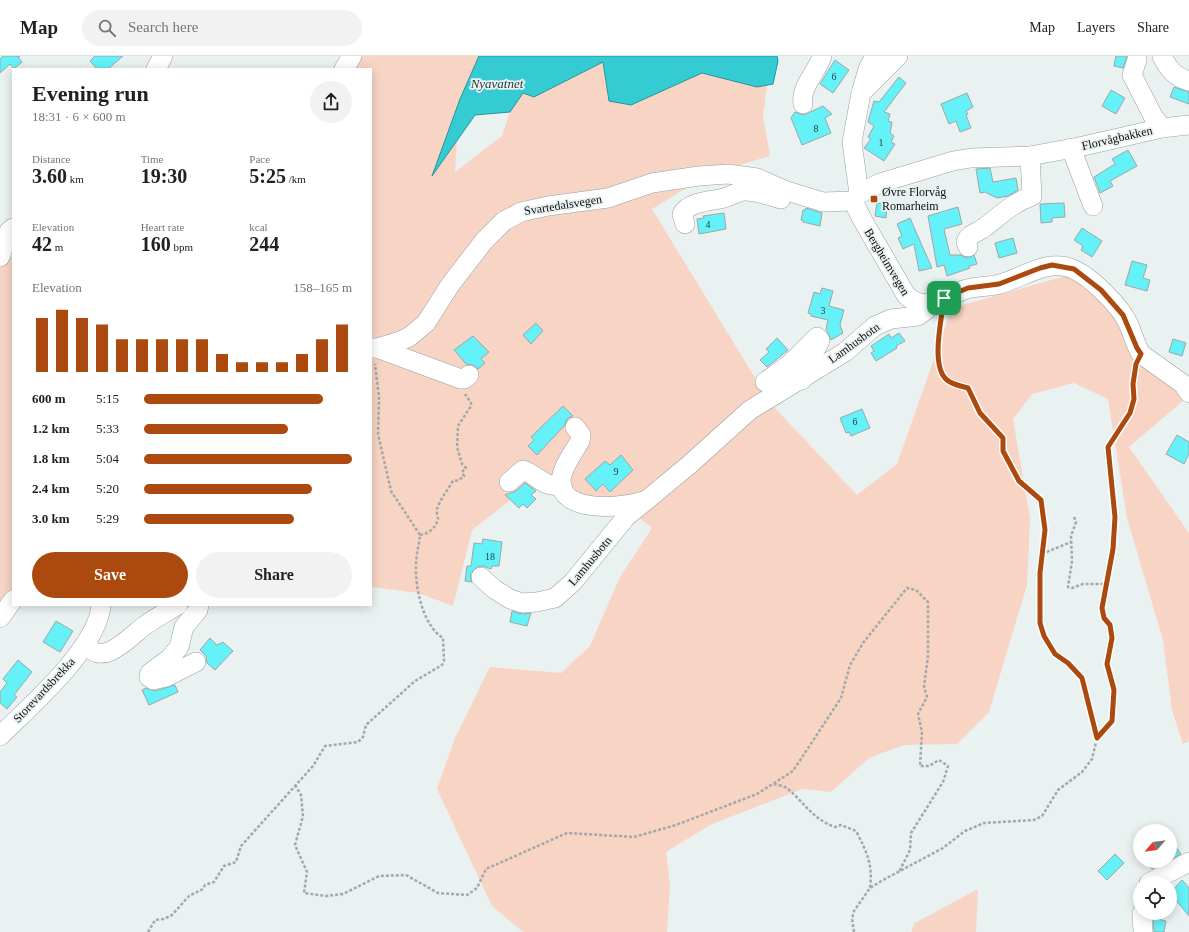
<!DOCTYPE html>
<meta charset="utf-8">
<style>
:root{--surface:#fff;--page:#f2f2f2;--text:#202124;--muted:#757577;--line:#e0e0e0;--accent:#ab490e}
body{margin:0;font-family:"Times New Roman",serif;background:var(--page);color:var(--text);height:100vh;display:flex;flex-direction:column;font-size:15px;white-space:nowrap}
*{box-sizing:border-box;margin:0}
p{font-size:13px;color:var(--muted)}
.icon{flex:none;width:22px;height:22px;fill:none;stroke:currentColor;stroke-width:2;stroke-linecap:round;stroke-linejoin:round}
.map{position:relative;flex:1;overflow:hidden}
.side{position:absolute;left:12px;top:12px;width:360px;height:538px;display:flex;flex-direction:column;background:var(--surface);border-radius:0px;box-shadow:0 2px 10px #0003}
.side>*{flex:none}
.needle{width:26px;rotate:242deg}
.fabs{position:absolute;left:1133px;top:768px;display:grid;gap:8px}
.fabs a{display:grid;place-items:center;width:44px;height:44px;border-radius:50%;background:var(--surface);box-shadow:0 2px 10px #0003;font-size:20px}
.pin{position:absolute;display:grid;place-items:center;width:34px;height:34px;color:#fff;margin:-17px;border-radius:8px;box-shadow:0 2px 6px #0006}
.round{display:grid;place-items:center;flex:none;width:42px;height:42px;border-radius:21px;background:var(--page)}
.overview{display:flex;align-items:center;justify-content:space-between;height:68px;padding:0 20px}
h1{font-size:22px;font-weight:600;line-height:30px}
.metrics{display:grid;grid-template-columns:repeat(3,1fr);gap:6px;height:68px;padding:4px 20px}
.metrics div{display:grid;align-content:center}
.metrics b{font-size:20px;font-weight:600}
.metrics small{font-size:11px;font-weight:400}
.metrics p{font-size:11px}
.chart{height:112px;padding:8px 20px}
.chart p{display:flex;justify-content:space-between}
.chart svg{width:100%;height:72px;margin-top:4px;stroke:var(--accent);stroke-width:6}
.action{display:flex;gap:8px;margin-top:auto;padding:8px 20px}
.action a{flex:1;height:46px;border-radius:24px;background:var(--accent);color:#fff;font-size:16px;font-weight:600;line-height:46px;text-align:center}
.action a+a{background:var(--page);color:var(--text)}
ul{padding:0 20px;list-style:none;font-size:13px}
li{display:grid;grid-template-columns:64px 48px 1fr;align-items:center;height:30px}
li i{height:10px;border-radius:5px;background:var(--accent)}
header{display:flex;align-items:center;gap:24px;box-sizing:border-box;height:56px;padding:0 20px;background:var(--surface);border-bottom:1px solid var(--line)}
header strong{font-size:19px}
nav{display:flex;gap:22px;margin-inline-start:auto;font-size:14px}
.search{width:280px;height:36px;background:var(--page);display:flex;align-items:center;gap:10px;box-sizing:border-box;padding:0 14px;border-radius:22px;color:var(--muted);font-size:15px}
.map>svg:first-child{display:block}
</style>
<header>
<strong>Map</strong>
<div class="search"><svg class="icon" aria-label="search" viewBox="0 0 24 24"><circle cx="10" cy="10" r="6"/><path d="M15 15l6 6"/></svg>Search here</div>
<nav><a>Map</a><a>Layers</a><a>Share</a></nav>
</header>
<div class="map">
<svg width="1189" height="876" viewBox="0 0 1189 876">
<rect width="100%" height="100%" fill="#eaf1f1"/>
<g fill="#f8d4c5">
<path d="M363,0h116l-19,43 -27,75 24,-34 -2,32 47,-36 8,-24 13,-19 12,4 68,-35 28,43 71,-32 55,14 10,-2 -4,30 7,41 -61,18 -57,35 119,195 86,91 40,-31 55,-156 117,-33 46,30 70,94 -56,48 60,86v208l-6,3 -11,-34 -9,-70 -36,-122 -19,-119 -34,-16 -42,11 -19,25 17,99 -3,67 -38,127 -32,32 -53,1 -35,13 -38,34 -29,-3 -92,36 -44,27 4,33 -3,47h-144l-31,-26 -55,-117 18,-51 35,-71 71,6 29,-27 30,-69 32,-49 -24,-19 -101,-22 -55,43 -19,76 -34,-13 -48,-6v-518h-18z"/>
<path d="M13,201v339l-13,13v-346z"/>
<path d="M978,833l-2,43h-65l4,-9z"/>
</g>
<path fill="#34ccd2" stroke="#289397" d="M479,0h298l1,5 -5,23 -16,3 -55,-14 -71,32 -22,-4 -6,-39 -69,35 -11,-4 -13,19 -35,3 -43,61 28,-77z"/>
<g fill="#64f1f7" stroke="#a0a6a7">
<path d="M3,0h17l-2,1 4,5 -8,7 -4,-5 -10,9v-14z"/>
<path d="M95,0h28l-15,13h-11l-7,-8z"/>
<path d="M1116,0h11l-4,12 -9,-2z"/>
<path d="M835,4l14,10 -16,23 -13,-9z"/>
<path d="M899,21l7,6 -22,29 6,2 -2,7 4,1 -2,11 4,3 -3,6 4,2 -11,17 -20,-13 7,-9 -3,-2 6,-11 -6,-4 6,-21 5,1z"/>
<path d="M1174,31l15,5v12l-19,-7z"/>
<path d="M1111,34l14,8 -9,16 -14,-8z"/>
<path d="M967,37l6,14 -7,4 2,3 -2,1 5,13 -11,4 -4,-11 -7,3 -8,-20z"/>
<path d="M823,50l9,8 -7,4 6,15 -29,12 -11,-27 4,-6 9,3z"/>
<path d="M1128,94l9,16 -27,15 3,5 -13,7 -6,-16 21,-13 -3,-5z"/>
<path d="M990,112l3,14 23,-4 2,12 -10,6 -11,2 -12,-6 -5,1 -4,-24z"/>
<path d="M877,147l10,1 -1,14 -11,-2z"/>
<path d="M1064,147l1,14 -13,1v4l-11,1 -1,-19z"/>
<path d="M958,151l4,17 -18,5 6,26h11l6,3 7,-3 3,9 -8,2 1,2 -23,8 -3,-11 -7,2 -9,-51z"/>
<path d="M806,152l16,5 -2,13 -17,-4v-2h-2l2,-10h2z"/>
<path d="M724,157l2,16 -27,5 -2,-15 7,-1 -1,-2z"/>
<path d="M910,162l10,23 12,27 -13,3 -5,-27 -11,5 -5,-11 4,-2 -5,-12z"/>
<path d="M1082,172l20,13 -10,16 -11,-7 2,-4 -9,-6z"/>
<path d="M1013,182l4,15 -18,5 -4,-15z"/>
<path d="M1132,205l15,4 -4,13 7,2 -3,11 -22,-6z"/>
<path d="M822,232l11,3 -4,15 15,4 -4,15 3,8 -12,7 -5,-11 2,-9 -17,-4v-2l-3,-1 6,-21 6,2z"/>
<path d="M536,267l7,8 -12,13 -8,-9z"/>
<path d="M899,277l6,8 -9,5 1,2 -21,13 -5,-8 3,-2 -3,-5 18,-12 2,4z"/>
<path d="M473,280l16,16 -8,7 4,4 -7,6 -5,-4 -7,-1 -12,-14z"/>
<path d="M777,282l11,12 -21,17 -7,-7 9,-8 -3,-3z"/>
<path d="M1173,283l13,4 -4,13 -13,-4z"/>
<path d="M563,350l10,10 -5,2 -4,8 -27,29 -9,-9 6,-6 -3,-3z"/>
<path d="M862,353l8,19 -19,8 -2,-4 -3,1 -6,-15z"/>
<path d="M1177,379l12,7v12l-5,10 -18,-10z"/>
<path d="M621,399l12,15 -23,22 -7,-8 -7,7 -11,-12 20,-18 5,4z"/>
<path d="M525,427l11,8 -5,4 5,4 -9,9 -4,-4 -4,4 -14,-13 11,-4z"/>
<path d="M483,483l19,3 -3,24h-7l-1,3 -8,-3 -6,1 -7,7 2,8 -7,-1 2,-15h4l3,-23 8,1z"/>
<path d="M512,555l10,3 9,-1 -4,13 -17,-4z"/>
<path d="M56,565l17,10 -13,21 -17,-10z"/>
<path d="M210,582l7,7 6,-3 10,9 -18,19 -8,-7 -1,-7 -6,-6z"/>
<path d="M18,604l14,12 -18,23 3,2 -10,12 -7,-6v-11l7,-9 -4,-4z"/>
<path d="M175,629l3,7 -29,13 -7,-15 4,-2 9,3z"/>
<path d="M1170,783l11,15 -11,6z"/>
<path d="M1115,798l9,9 -17,17 -9,-9z"/>
<path d="M1146,805h21l-15,8z"/>
<path d="M1182,824l7,8v28l-19,-23z"/>
<path d="M1153,862l13,3 -2,11h-10z"/>
</g>
<g fill="none" stroke-linecap="round" stroke-linejoin="round">
<g stroke="#989f9f" stroke-width="20">
<g id="minor">
<path d="M1162,0c6,13 13,21 27,25"/>
<path d="M1137,4l-5,15 21,41 9,12"/>
<path d="M156,13l7,-13"/>
<path d="M344,13l8,-13"/>
<path d="M862,34l6,-21 7,-13"/>
<path d="M803,48c-3,-17 14,-32 19,-48"/>
<path d="M1071,92l22,58"/>
<path d="M859,138l-7,-52 9,-49 37,-37"/>
<path d="M853,145l9,18 44,76c21,20 38,0 61,-6 10,-3 22,-2 33,-5 25,-7 49,-27 75,-14 17,8 45,36 53,53 5,11 7,21 13,31l42,30 6,9"/>
<path d="M853,145l6,-7 21,-11 73,-22 18,-3 59,-2 49,-9 83,-19 27,-3"/>
<path d="M685,168l-3,-10c7,-13 30,-13 42,-16 7,-2 14,-7 21,-7 12,0 25,5 36,8"/>
<path d="M968,191l-2,-5c3,-9 12,-9 19,-15 16,-12 27,-24 47,-31l-2,-40"/>
<path d="M0,201l9,-26 4,-3"/>
<path d="M371,292h6l23,-7 9,-4 17,-14 24,-38 34,-44 20,-20 17,-9 27,-6 60,-8 44,-15 47,-7 29,-2 29,4 27,12 39,12 30,-1"/>
<path d="M377,292l84,31h3l5,-4"/>
<path d="M765,326l26,-19 26,-26 3,3 -1,3 -17,28 -1,4 1,5"/>
<path d="M575,371l6,8 -1,6c-6,11 -18,26 -19,39 -2,34 62,28 82,21"/>
<path d="M509,426l14,-12c15,5 19,18 39,15"/>
<path d="M481,521l13,12 16,10 12,4 15,-1 18,-4 18,-16 53,-65 63,-52 61,-55 95,-58 30,-26 16,-7 27,-3 8,-6 3,-5"/>
<path d="M0,562l13,-18"/>
<path d="M86,587c14,27 44,-6 58,-17 11,-8 23,-14 34,-21"/>
<path d="M196,606l-30,15 -13,3 -4,-3 1,-4 20,-15 9,-11 5,-20 14,-17 1,-5"/>
<path d="M0,680c30,-30 98,-88 101,-131"/>
<path d="M1149,827l40,-21"/>
<path d="M1142,857l1,19"/>
</g>
</g>
<g stroke="#a3a9a9" stroke-width="2.5" stroke-dasharray="3 2" stroke-linecap="butt">
<path d="M942,260c-2,18 -12,50 5,64 6,5 14,6 21,8l12,25 23,25v13l16,30 22,20 4,29 -5,43v50l3,13 12,18 14,9 13,15 15,60"/>
<path d="M1074,461l2,5 -5,14 1,25 -4,26 4,1 11,-4h23"/>
<path d="M420,479c8,-1 16,-7 18,-16 0,-3 -2,-7 -1,-10 3,-9 11,-20 16,-28l6,-1 5,-4 -2,-4 4,-4 -4,-4 -5,-17 1,-21 13,-20v-3l-6,-9"/>
<path d="M1042,498l29,-12"/>
<path d="M774,728c4,1 11,2 14,5 18,15 23,29 47,38l6,-2 15,6c11,21 17,34 14,57"/>
<path d="M295,729l6,10 2,21 -8,29 12,27 -3,21 22,3 17,-2 36,-18 27,-1 32,18 29,2 10,-7 9,-19 81,-36 67,4 42,-12 81,-31 36,-23 48,-73 9,-33 13,-22 44,-55 9,2 12,12v54l-4,30 3,11 -9,17 4,18 -2,34h9l10,-6 9,6 -5,16 -32,51 -1,17 -11,22"/>
<path d="M148,876l7,-12 9,-1 8,-4 17,-19 14,-7 2,-4 9,-3 10,-16 12,-4 5,-16 72,-80 12,-20 33,-4 5,-5 3,-12 49,-44 27,-16 2,-4 -1,-23c-20,-12 -28,-51 -27,-72 0,-11 3,-21 4,-31l-29,-44 -13,-57 1,-37 -4,-33"/>
<path d="M854,876l-2,-13 2,-8 16,-23 13,-8 60,-32 22,-17 19,-8 50,-3 8,-4 16,-26 24,-18 10,-13 5,-21 15,-17 2,-31 -7,-26 5,-26 -2,-13 -6,-7 -2,-10 11,-59 2,-32 -7,-70 22,-34 4,-14 -1,-15 2,-17"/>
</g>
<use href="#minor" stroke="#fff" stroke-width="19"/>
</g>
<g fill="none" stroke-linecap="round" stroke-linejoin="round">
<g stroke="#fff" stroke-width="8">
<path id="route" d="M1052,209l22,4 27,21 22,25 14,33 4,6 -5,10 -3,20 1,15 -4,14 -22,34 7,70 -2,32 -11,59 2,10 6,7 2,13 -5,26 7,26 -2,31 -15,17 -15,-60 -14,-15 -13,-9 -11,-18 -4,-13v-50l5,-43 -4,-30 -22,-19 -16,-30v-13l-23,-25 -12,-25c-7,-2 -15,-3 -21,-8 -17,-14 -5,-62 -3,-82l24,-10 31,-4 41,-16z"/>
</g>
<use href="#route" stroke="#ab490e" stroke-width="5"/>
</g>
<rect fill="#ab490e" stroke="#eaf1f1" stroke-width="1.5" x="870" y="139" width="8" height="8" rx="2"/>
<g text-anchor="middle" stroke-width="3.5" stroke-linejoin="round" paint-order="stroke">
<g font-size="10" fill="#224748">
<text x="834" y="24">6</text>
<text x="816" y="76">8</text>
<text x="881" y="90">1</text>
<text x="708" y="172">4</text>
<text x="823" y="258">3</text>
<text x="855" y="369">6</text>
<text x="616" y="419">9</text>
<text x="490" y="504">18</text>
</g>
<g font-size="12" fill="#0c0e0e" stroke="#eaf1f1">
<text transform="translate(1117 82) rotate(-13)" y="4">Florvågbakken</text>
<text transform="translate(563 149) rotate(-9)" y="4">Svartedalsvegen</text>
<text transform="translate(887 206) rotate(59)" y="4">Bergheimvegen</text>
<text transform="translate(854 287) rotate(-36)" y="4">Lamhusbotn</text>
<text transform="translate(590 505) rotate(-50)" y="4">Lamhusbotn</text>
<text transform="translate(44 634) rotate(-47)" y="4">Storevardsbrekka</text>
</g>
<g font-size="12" fill="#0c0e0e" stroke="#eaf1f1" text-anchor="start">
<text x="882" y="140">Øvre Florvåg<tspan x="882" dy="14">Romarheim</tspan></text>
</g>
<g font-size="13" font-style="italic" fill="#233b3c" stroke="#eaf1f1">
<text x="497" y="32">Nyavatnet</text>
</g>
</g>
</svg>
<div class="fabs">
<a><svg class="needle" viewBox="-14 -14 28 28"><path d="M0-13l5 13h-10z" fill="#e53935"/><path d="M0 13l5-13h-10z" fill="#757577"/></svg></a>
<a><svg class="icon" aria-label="locate" viewBox="0 0 24 24"><circle cx="12" cy="12" r="6"/><path d="M12 2v4M12 18v4M2 12h4M18 12h4"/></svg></a>
</div>
<div class="pin" style="left:944px;top:242px;background:#1e9e55"><svg class="icon" aria-label="arrive" viewBox="0 0 24 24"><path d="M6 21V4h12l-3 4 3 4H6"/></svg></div>
<section class="side">
<div class="overview"><div><h1>Evening run</h1><p>18:31 · 6 × 600 m</p></div><a class="round"><svg class="icon" aria-label="share" viewBox="0 0 24 24"><path d="M12 15V3M7 8l5-5 5 5M5 13v7h14v-7"/></svg></a></div>
<div class="metrics">
<div><p>Distance</p><b>3.60<small> km</small></b></div>
<div><p>Time</p><b>19:30</b></div>
<div><p>Pace</p><b>5:25<small> /km</small></b></div>
</div>
<div class="metrics">
<div><p>Elevation</p><b>42<small> m</small></b></div>
<div><p>Heart rate</p><b>160<small> bpm</small></b></div>
<div><p>kcal</p><b>244</b></div>
</div>
<div class="chart"><p><span>Elevation</span>158–165 m</p>
<svg viewBox="0 0 160 44" preserveAspectRatio="none"><path d="M5 44V11M15 44V6M25 44V11M35 44V15M45 44V24M55 44V24M65 44V24M75 44V24M85 44V24M95 44V33M105 44V38M115 44V38M125 44V38M135 44V33M145 44V24M155 44V15"/></svg>
</div>
<ul>
<li><b>600 m</b>5:15<i style="width:86%"></i></li>
<li><b>1.2 km</b>5:33<i style="width:69%"></i></li>
<li><b>1.8 km</b>5:04<i style="width:100%"></i></li>
<li><b>2.4 km</b>5:20<i style="width:81%"></i></li>
<li><b>3.0 km</b>5:29<i style="width:72%"></i></li>
</ul>
<div class="action"><a>Save</a><a>Share</a></div>
</section>
</div>
